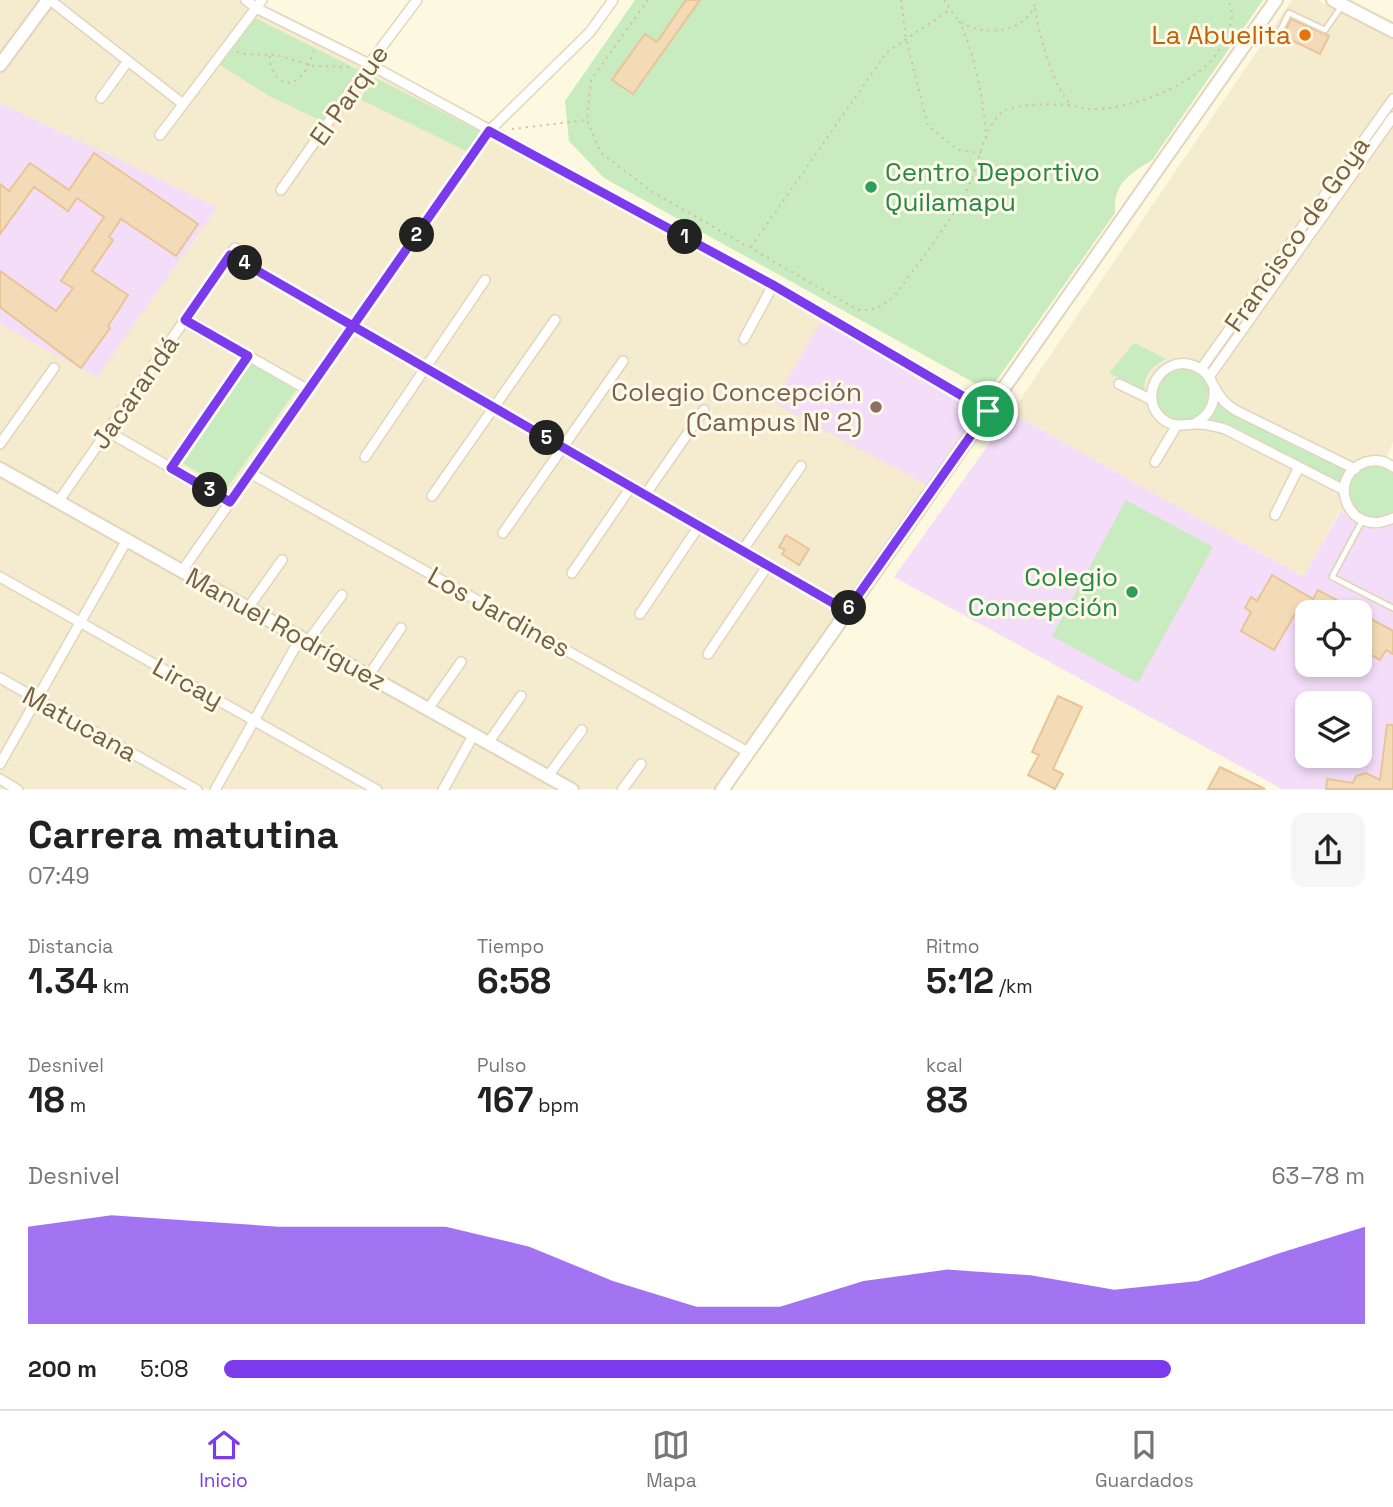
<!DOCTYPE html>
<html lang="es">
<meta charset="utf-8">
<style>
:root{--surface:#fff;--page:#f6f6f6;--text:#222;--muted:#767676;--line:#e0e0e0;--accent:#7c3aed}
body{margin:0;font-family:"Space Grotesk",sans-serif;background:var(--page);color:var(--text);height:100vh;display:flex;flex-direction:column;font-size:26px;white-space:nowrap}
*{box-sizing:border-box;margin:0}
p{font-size:23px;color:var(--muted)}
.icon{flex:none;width:38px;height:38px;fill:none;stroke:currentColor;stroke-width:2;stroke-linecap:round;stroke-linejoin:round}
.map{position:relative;height:790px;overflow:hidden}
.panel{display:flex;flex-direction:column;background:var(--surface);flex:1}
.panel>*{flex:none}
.tools{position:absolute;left:1295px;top:600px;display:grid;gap:14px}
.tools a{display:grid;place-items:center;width:77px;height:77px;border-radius:14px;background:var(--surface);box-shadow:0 4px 10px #0003;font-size:35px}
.pin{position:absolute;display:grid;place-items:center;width:60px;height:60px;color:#fff;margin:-30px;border:4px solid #fff;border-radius:50%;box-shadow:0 2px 7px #0007}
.km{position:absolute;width:35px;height:35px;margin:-18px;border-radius:50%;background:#222;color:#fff;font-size:19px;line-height:35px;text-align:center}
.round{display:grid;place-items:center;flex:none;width:74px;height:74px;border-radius:14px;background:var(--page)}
.headline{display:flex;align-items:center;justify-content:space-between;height:119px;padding:0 28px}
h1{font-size:38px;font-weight:800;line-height:52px}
.figures{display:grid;grid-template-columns:repeat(3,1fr);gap:10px;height:119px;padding:7px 28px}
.figures div{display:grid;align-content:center}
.figures b{font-size:35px;font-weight:800}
.figures small{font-size:19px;font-weight:400}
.figures p{font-size:19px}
.chart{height:196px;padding:14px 28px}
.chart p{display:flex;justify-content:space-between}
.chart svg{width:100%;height:126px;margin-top:7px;fill:var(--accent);opacity:.7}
ul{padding:0 28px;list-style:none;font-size:23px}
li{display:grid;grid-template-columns:112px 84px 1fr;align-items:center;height:52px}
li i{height:18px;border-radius:9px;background:var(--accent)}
.tab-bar{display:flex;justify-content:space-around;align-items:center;height:98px;border-top:2px solid var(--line);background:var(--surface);font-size:19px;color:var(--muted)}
.tab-bar a{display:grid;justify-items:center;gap:4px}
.tab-bar .on{color:var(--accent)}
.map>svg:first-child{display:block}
</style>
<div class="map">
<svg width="1393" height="790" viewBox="0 0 1393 790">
<rect width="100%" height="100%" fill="#fdf8e0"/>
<g fill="#f5ebcf">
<path d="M0,0h244l261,139 474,273 -263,377h-716z"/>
<path d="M1292,0h25l76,38v404l-7,17 7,63 -13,4 -13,1 -15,-6 -12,-10 -37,66 -292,-164z"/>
</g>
<g fill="#f4ddf9" fill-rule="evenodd">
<path d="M0,103l217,104 -120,170 -97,-53z"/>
<path d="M821,322l156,90 -50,73 -153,-82z"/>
<path d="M1011,413l292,164 38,-66 11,10 15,6 13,-1 13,-4v267h-111l-388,-212zM1307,612h53v53h-53zM1307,704h53v52h-53z"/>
</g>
<g fill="#c8ebbf">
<path d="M635,0h628l-111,160c-23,14 -39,24 -37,53l-126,178 -385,-213 -35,-37 -4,-40z"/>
<path d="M255,18l104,52 -37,51 -53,-25 -49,-31z"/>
<path d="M374,77l107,55 -15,19 -106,-52z"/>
<path d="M1134,343l32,16c-13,6 -24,17 -21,33l-36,-19z"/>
<path d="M250,363l46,27 -69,98 -47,-26z"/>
<circle cx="1183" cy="395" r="28"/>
<path d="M1217,393l8,11 127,65 -8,16 -110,-58 -19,-7h-13z"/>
<path d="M1370,464h12l11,6v45l-5,4h-24c-4,-5 -13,-12 -16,-18 -7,-17 8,-30 22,-37z"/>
<path d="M1126,500l87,47 -75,136 -86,-47z"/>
</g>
<g fill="#f4dbb7" stroke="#e8c596" stroke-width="2">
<path d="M686,0h14l-67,94 -21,-14 33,-46 12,8z"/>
<path d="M1291,19l38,17 -9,18 -37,-18z"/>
<path d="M94,153l104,71 -22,32 -55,-37 -12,18 4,3 -21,31 36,24 -20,31 2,2 -29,40 -81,-61v-36l56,40 17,-23 -12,-7 43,-64 -27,-19 -9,13 -34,-24 -34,47v-50l9,7 21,-28 39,27z"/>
<path d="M786,535l23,14 -10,16 -17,-11 3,-4 -6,-3z"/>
<path d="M1272,575l41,24 5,-9 41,22h-52v8l-12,-6 -21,36 -33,-19 10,-19 -6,-4 6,-11 6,4z"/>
<path d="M1360,613l33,18v23l-7,-4 -6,10 -20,-11z"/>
<path d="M1058,696l24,11 -29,62 10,5 -8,15 -27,-14 11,-20 -7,-3z"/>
<path d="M1387,725h6v64h-67l1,-10 26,4 3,-7 10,-3 14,7z"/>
<path d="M1220,767l45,22h-57z"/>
</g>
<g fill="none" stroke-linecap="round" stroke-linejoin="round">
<g stroke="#e2d5bc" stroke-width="8">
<g id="service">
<path d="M1260,25l18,10 11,-22 36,17 16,-23"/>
<path d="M1362,521l-30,56 61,31"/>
</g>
</g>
<g stroke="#e2d5bc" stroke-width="12">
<g id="minor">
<path d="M50,0l133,104"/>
<path d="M246,0l10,8 113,56 404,221 215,125"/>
<path d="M101,98l27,-37"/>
<path d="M160,135l102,-135"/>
<path d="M281,190l88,-126 48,-64"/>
<path d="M231,255l616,356"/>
<path d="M185,320l123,70"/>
<path d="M744,339l29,-54"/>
<path d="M1201,369l192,-270"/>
<path d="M1209,377l184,-260"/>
<path d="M1119,384l33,16"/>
<path d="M1196,423c14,-9 19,-19 18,-35"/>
<path d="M107,431l123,71"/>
<path d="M0,444l54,-76"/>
<path d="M365,457l120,-177"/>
<path d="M1155,462l22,-37"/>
<path d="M1393,467c-8,-6 -17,-8 -27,-5 -42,14 -18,78 27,56"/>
<path d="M171,468l77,-112"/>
<path d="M250,473l498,279"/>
<path d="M1344,490l-119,-61c-8,-2 -17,-5 -26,-5 -11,-1 -21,4 -32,-2 -34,-20 -6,-72 30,-55 14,6 16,22 26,33 3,4 8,7 12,10l120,59"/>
<path d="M645,495l59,-85"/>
<path d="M432,496l123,-176"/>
<path d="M58,502l177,-254"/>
<path d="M1275,515l24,-48"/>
<path d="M503,533l120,-172"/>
<path d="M742,551l59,-85"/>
<path d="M182,571l307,-440 101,-99 23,-32"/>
<path d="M572,573l59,-86"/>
<path d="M0,577l377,213"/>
<path d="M248,608l34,-48"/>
<path d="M640,614l59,-88"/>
<path d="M308,641l34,-46"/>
<path d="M708,654l60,-89"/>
<path d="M369,675l32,-47"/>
<path d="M0,678l197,112"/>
<path d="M428,709l33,-47"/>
<path d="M488,743l33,-47"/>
<path d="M0,764l127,-224"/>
<path d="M548,776l34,-46"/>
<path d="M0,779l18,11"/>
<path d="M215,790l86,-153"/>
<path d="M443,790l31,-56"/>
<path d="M622,790l19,-26"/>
</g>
</g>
<g stroke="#e2d5bc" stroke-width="16">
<g id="tertiary">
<path d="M0,65l48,-65"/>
<path d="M0,469l572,321"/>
<path d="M722,790l554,-790"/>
</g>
</g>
<g stroke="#e4d5b7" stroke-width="16">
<path id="secondary" d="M1333,0l60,31"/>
</g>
<g stroke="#d9be9a" stroke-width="2" stroke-dasharray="2 5" stroke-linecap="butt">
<path d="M648,0l-57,80 -4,40 13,32 51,39 207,119c17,1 24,-3 37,-15 24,-33 53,-69 72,-105 11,-22 17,-67 38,-80 11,-6 56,-7 69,-4 5,1 10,3 15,3 42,2 114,-26 133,-64 8,-14 14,-30 6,-45"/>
<path d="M901,0l5,39 22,87 30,24 23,3"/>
<path d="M944,0c5,7 10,17 17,22 24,16 69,10 75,-22"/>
<path d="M1035,9c4,24 18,80 36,95"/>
<path d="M959,21c15,29 26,84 27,117"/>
<path d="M237,52l8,2 32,1 37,11 37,1"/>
<path d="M270,56c-1,18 16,38 32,19 6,-6 9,-18 13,-26"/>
<path d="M512,129l74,-9"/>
<path d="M751,247l136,-195 64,-43"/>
</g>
<use href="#service" stroke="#fff" stroke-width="4.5"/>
<use href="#minor" stroke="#fff" stroke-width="9"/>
<use href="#tertiary" stroke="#fff" stroke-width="12"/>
<use href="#secondary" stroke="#fff" stroke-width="12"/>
</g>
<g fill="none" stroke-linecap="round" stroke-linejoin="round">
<g stroke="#fff" stroke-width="14">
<path id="route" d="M988,411l-215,-126 -284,-154c-86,124 -173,247 -259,371l-59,-34 77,-112 -63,-36 45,-65c206,119 411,238 617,356l141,-200"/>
</g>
<use href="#route" stroke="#7c3aed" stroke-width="9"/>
</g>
<circle fill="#e8710a" stroke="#fffae8" stroke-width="2.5" cx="1305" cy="35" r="7"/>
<g fill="#2e9e5b" stroke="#fffae8" stroke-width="2.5">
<circle cx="871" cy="187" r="7"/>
<circle cx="1132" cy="592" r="7"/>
</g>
<circle fill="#8d6e63" stroke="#fffae8" stroke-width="2.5" cx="876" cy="407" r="7"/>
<g text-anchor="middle" stroke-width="6" stroke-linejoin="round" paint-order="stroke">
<g font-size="26" fill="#c56008" stroke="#fffae8" text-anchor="end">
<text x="1291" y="44">La Abuelita</text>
</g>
<g font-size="26" fill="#756046" stroke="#fffae8">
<text transform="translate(349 95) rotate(-55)" y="9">El Parque</text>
<text transform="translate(1297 234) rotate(-55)" y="9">Francisco de Goya</text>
<text transform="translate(135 392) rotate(-55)" y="9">Jacarandá</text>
<text transform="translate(499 612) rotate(29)" y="9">Los Jardines</text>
<text transform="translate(286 629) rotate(29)" y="9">Manuel Rodríguez</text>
<text transform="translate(188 683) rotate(29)" y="9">Lircay</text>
<text transform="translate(80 724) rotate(29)" y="9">Matucana</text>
</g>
<g font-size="26" fill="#27864d" stroke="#fffae8" text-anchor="start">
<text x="885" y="181">Centro Deportivo<tspan x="885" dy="30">Quilamapu</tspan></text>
<text x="1118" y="586" text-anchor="end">Colegio<tspan x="1118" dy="30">Concepción</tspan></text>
</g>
<g font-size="26" fill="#785e54" stroke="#fffae8" text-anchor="end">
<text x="862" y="401">Colegio Concepción<tspan x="862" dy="30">(Campus N° 2)</tspan></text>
</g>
</g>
</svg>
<div class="tools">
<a><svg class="icon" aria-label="locate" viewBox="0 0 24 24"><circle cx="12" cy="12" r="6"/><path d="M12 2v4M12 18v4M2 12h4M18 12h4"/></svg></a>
<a><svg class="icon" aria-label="layers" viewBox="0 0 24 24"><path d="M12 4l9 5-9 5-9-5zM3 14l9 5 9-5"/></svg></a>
</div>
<div class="pin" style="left:988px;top:411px;background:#1e9e55"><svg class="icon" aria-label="arrive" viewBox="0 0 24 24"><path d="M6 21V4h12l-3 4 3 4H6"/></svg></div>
<b class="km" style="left:685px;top:237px">1</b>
<b class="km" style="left:417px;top:235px">2</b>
<b class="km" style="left:210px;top:490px">3</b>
<b class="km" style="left:245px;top:263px">4</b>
<b class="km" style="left:547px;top:438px">5</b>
<b class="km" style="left:849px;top:608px">6</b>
</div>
<section class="panel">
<div class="headline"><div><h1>Carrera matutina</h1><p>07:49</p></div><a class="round"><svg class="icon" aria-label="share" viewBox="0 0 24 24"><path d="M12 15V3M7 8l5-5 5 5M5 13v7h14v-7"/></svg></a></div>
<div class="figures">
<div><p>Distancia</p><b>1.34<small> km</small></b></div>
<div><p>Tiempo</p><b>6:58</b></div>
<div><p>Ritmo</p><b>5:12<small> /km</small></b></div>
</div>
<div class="figures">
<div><p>Desnivel</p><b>18<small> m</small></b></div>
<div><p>Pulso</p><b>167<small> bpm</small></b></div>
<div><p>kcal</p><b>83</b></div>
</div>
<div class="chart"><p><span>Desnivel</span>63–78 m</p>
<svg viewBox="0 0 160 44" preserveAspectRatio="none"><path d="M0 44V10L10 6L20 8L30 10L40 10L50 10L60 17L70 29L80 38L90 38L100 29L110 25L120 27L130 32L140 29L150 19L160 10V44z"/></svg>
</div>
<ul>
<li><b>200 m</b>5:08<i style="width:83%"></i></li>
</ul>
</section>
<nav class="tab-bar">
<a class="on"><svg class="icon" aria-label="home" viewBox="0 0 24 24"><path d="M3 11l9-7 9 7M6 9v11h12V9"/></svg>Inicio</a>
<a><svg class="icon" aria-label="map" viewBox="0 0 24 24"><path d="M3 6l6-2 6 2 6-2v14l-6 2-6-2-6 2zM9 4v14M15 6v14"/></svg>Mapa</a>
<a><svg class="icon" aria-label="saved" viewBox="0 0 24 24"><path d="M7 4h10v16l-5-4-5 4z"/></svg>Guardados</a>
</nav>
